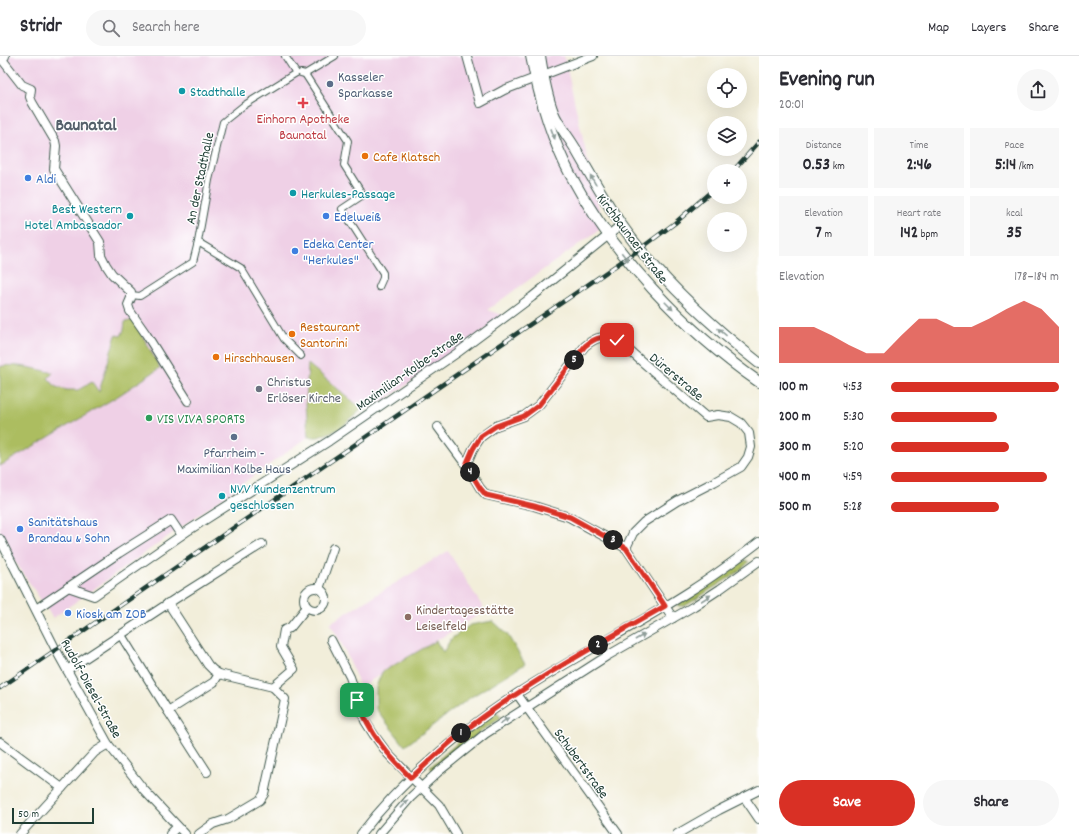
<!DOCTYPE html>
<meta charset="utf-8">
<style>
:root{--surface:#fff;--page:#f7f7f7;--text:#2b2b33;--muted:#7c7c81;--line:#e1e1e2;--accent:#d93025}
body{margin:0;font-family:Dekko,sans-serif;background:var(--page);color:var(--text);height:100vh;display:flex;flex-direction:column;font-size:15px;white-space:nowrap}
*{box-sizing:border-box;margin:0}
p{font-size:13px;color:var(--muted)}
.icon{flex:none;width:22px;height:22px;fill:none;stroke:currentColor;stroke-width:2;stroke-linecap:round;stroke-linejoin:round}
.map{position:relative;flex:1;overflow:hidden}
.drawer{display:flex;flex-direction:column;background:var(--surface);width:320px}
.drawer>*{flex:none}
.controls{position:absolute;left:707px;top:12px;display:grid;gap:8px}
.controls a{display:grid;place-items:center;width:40px;height:40px;border-radius:50%;background:var(--surface);box-shadow:0 4px 16px #0002;font-size:20px}
.scale{position:absolute;left:12px;bottom:10px;width:82px;box-sizing:border-box;padding-left:4px;border:2px solid #1f3d34;border-top:0;font-size:11px;line-height:14px;white-space:nowrap;color:#1f3d34;-webkit-text-stroke:3px #fff;paint-order:stroke}
.pin{position:absolute;display:grid;place-items:center;width:34px;height:34px;color:#fff;margin:-17px;border-radius:8px;box-shadow:0 2px 6px #0006}
.km{position:absolute;width:20px;height:20px;margin:-10px;border-radius:50%;background:#222;color:#fff;font-size:11px;line-height:20px;text-align:center}
.round{display:grid;place-items:center;flex:none;width:42px;height:42px;border-radius:21px;background:var(--page)}
.overview{display:flex;align-items:center;justify-content:space-between;height:68px;padding:0 20px}
h1{font-size:22px;font-weight:700;line-height:30px}
.stats{display:grid;grid-template-columns:repeat(3,1fr);gap:6px;height:68px;padding:4px 20px}
.stats div{display:grid;align-content:center;border-radius:0px;background:var(--page);text-align:center}
.stats b{font-size:17px;font-weight:700}
.stats small{font-size:11px;font-weight:400}
.stats p{font-size:11px}
.chart{height:112px;padding:8px 20px}
.chart p{display:flex;justify-content:space-between}
.chart svg{width:100%;height:72px;margin-top:4px;fill:var(--accent);opacity:.7}
.cta{display:flex;gap:8px;margin-top:auto;padding:8px 20px}
.cta a{flex:1;height:46px;border-radius:24px;background:var(--accent);color:#fff;font-size:16px;font-weight:700;line-height:46px;text-align:center}
.cta a+a{background:var(--page);color:var(--text)}
ul{padding:0 20px;list-style:none;font-size:13px}
li{display:grid;grid-template-columns:64px 48px 1fr;align-items:center;height:30px}
li i{height:10px;border-radius:5px;background:var(--accent)}
header{display:flex;align-items:center;gap:24px;box-sizing:border-box;height:56px;padding:0 20px;background:var(--surface);border-bottom:1px solid var(--line)}
header strong{font-size:19px}
nav{display:flex;gap:22px;margin-inline-start:auto;font-size:14px}
.search{width:280px;height:36px;background:var(--page);display:flex;align-items:center;gap:10px;box-sizing:border-box;padding:0 14px;border-radius:22px;color:var(--muted);font-size:15px}
main{display:flex;flex:1;min-height:0}
.map>svg:first-child{display:block}
</style>
<header>
<strong>Stridr</strong>
<div class="search"><svg class="icon" aria-label="search" viewBox="0 0 24 24"><circle cx="10" cy="10" r="6"/><path d="M15 15l6 6"/></svg>Search here</div>
<nav><a>Map</a><a>Layers</a><a>Share</a></nav>
</header>
<main>
<div class="map">
<svg width="759" height="778" viewBox="0 0 759 778">
<rect width="100%" height="100%" fill="#fff"/>
<filter id="ink" filterUnits="userSpaceOnUse"><feTurbulence type="fractalNoise" baseFrequency=".025" numOctaves="2"/><feDisplacementMap in="SourceGraphic" scale="8" xChannelSelector="R" yChannelSelector="G"/><feConvolveMatrix kernelMatrix="1 2 1 2 8 2 1 2 1" color-interpolation-filters="sRGB"/></filter>
<filter id="wash" filterUnits="userSpaceOnUse"><feTurbulence type="fractalNoise" baseFrequency=".012" numOctaves="4" result="noise"/><feDisplacementMap in="SourceGraphic" scale="16" xChannelSelector="R" yChannelSelector="G"/><feGaussianBlur stdDeviation="0.9" result="paint"/><feColorMatrix in="noise" values="0 0 0 0 0 0 0 0 0 0 0 0 0 0 0 0 0 1.4 0 .05"/><feComposite in="paint" operator="in"/></filter>
<g filter="url(#wash)">
<rect width="100%" height="100%" fill="#f2eeda"/>
<g fill="#efd0e6">
<path d="M0,0h564l39,171 -116,83 18,6 -134,94 -12,-9 -306,217 -53,-79z"/>
<path d="M448,495l37,60 -125,76 -15,-37 -15,-27z"/>
</g>
<g fill="#acbd60" stroke="#667d4a">
<path d="M134,264l26,48 -42,28 -118,70v-99c9,-5 43,3 53,6l-5,5 8,9 11,3h11l14,-8 7,10 17,-57 5,1 3,-6 1,-8z"/>
<path d="M308,308l54,45 -22,20 -22,8h-10l-2,-34z"/>
<path d="M745,504l3,1v2l-10,9 -53,34h-7l1,-3z"/>
<path d="M493,565l14,13 18,30 -54,33 -66,49 -29,-37v-22l6,-15 54,-31 7,11 8,-13 19,-14z"/>
<path d="M497,656l4,6 -17,11 -51,42 -3,-4 41,-36z"/>
</g>
</g>
<g filter="url(#ink)">
<g fill="none" stroke-linecap="round" stroke-linejoin="round">
<g stroke="#3f584d" stroke-width="8">
<g id="pedestrian">
<path d="M285,0l11,17"/>
<path d="M296,17l-53,33 -20,16 -14,58 -11,62 43,26 43,71 17,17"/>
<path d="M301,17l4,1 30,-18"/>
<path d="M305,18l43,67 -4,24 19,30 -21,14 41,64v5l-4,9"/>
<path d="M131,239l9,1 53,-34 5,-20"/>
</g>
</g>
<g stroke="#3f584d" stroke-width="10">
<g id="minor">
<path d="M467,0l13,47 24,-13 89,-34"/>
<path d="M1,2l21,27 9,4 -1,8 2,5 23,39 1,5 -2,23 46,73 1,13 5,10 6,9 19,18v6l-3,7 2,6 16,23 42,67"/>
<path d="M438,371l28,38 14,23 6,7 48,11 35,11 57,31 47,70"/>
<path d="M466,409l7,-16 8,-12 15,-11 28,-10 15,-11 46,-59c12,-10 18,-10 32,-6l89,77 12,-2 13,2 10,6 8,10 2,14 -3,10 -7,10 -27,15 -37,19 -33,21 -11,11 -7,15"/>
<path d="M0,483l56,111 52,94 36,46 41,44"/>
<path d="M68,531l26,9 95,-66 140,-89 128,-88 75,-56 89,-72"/>
<circle cx="315" cy="543" r="11"/>
<path d="M319,533l14,-41"/>
<path d="M168,547l40,62 5,5 6,4 54,13"/>
<path d="M36,553l83,-56 52,-33 10,15"/>
<path d="M121,579l47,76"/>
<path d="M331,584l19,37 15,44 9,14 14,19 51,51 17,29"/>
<path d="M67,614l108,-71 87,-55"/>
<path d="M517,638l101,140"/>
<path d="M0,686l62,46"/>
<path d="M207,716l-39,-61 46,-29 5,-8"/>
<path d="M744,741l15,22"/>
<path d="M20,778l75,-82 13,-8"/>
<path d="M170,778l7,-7"/>
<path d="M199,778l14,-10 15,-5 32,-19 4,-6 21,-95 -12,-12 21,-18 -13,-22 3,-17 6,-2 17,-21"/>
<path d="M361,778c43,-56 98,-102 157,-141 56,-36 116,-66 172,-102 24,-15 47,-32 69,-49"/>
<path d="M379,778l32,-37 27,-25 47,-38 122,-78 87,-50 26,-17 39,-28"/>
<path d="M677,778l42,-24 40,-20"/>
</g>
</g>
<g stroke="#3f584d" stroke-width="12">
<g id="tertiary">
<path d="M531,0c8,40 20,82 39,118 43,81 114,156 189,208"/>
<path d="M540,0c3,19 6,38 13,56 5,13 15,24 22,36 15,26 29,51 45,75 38,54 88,100 139,140"/>
<path d="M0,3l4,-3"/>
</g>
</g>
<use href="#pedestrian" stroke="#fff" stroke-width="6"/>
<use href="#minor" stroke="#fff" stroke-width="8"/>
<use href="#tertiary" stroke="#fff" stroke-width="10"/>
<g stroke="#1f3d34" stroke-width="4.5">
<g id="rail">
<path d="M733,115l26,-29"/>
<path d="M0,632l640,-439 35,-26 39,-34"/>
</g>
</g>
<use href="#rail" stroke="#fff" stroke-width="3" stroke-dasharray="9" stroke-linecap="butt"/>
</g>
<defs><path id="oneway-solid" d="M-6-.8H1V-3.2L6.5 0L1 3.2V.8H-6Z"/></defs>
<g fill="#8f9e9a">
<use href="#oneway-solid" transform="translate(553 78) rotate(70)"/>
<use href="#oneway-solid" transform="translate(593 124) rotate(-120)"/>
<use href="#oneway-solid" transform="translate(625 201) rotate(52)"/>
<use href="#oneway-solid" transform="translate(669 250) rotate(45)"/>
<use href="#oneway-solid" transform="translate(722 276) rotate(-140)"/>
<use href="#oneway-solid" transform="translate(706 542) rotate(-33)"/>
<use href="#oneway-solid" transform="translate(640 581) rotate(-30)"/>
<use href="#oneway-solid" transform="translate(504 665) rotate(-34)"/>
<use href="#oneway-solid" transform="translate(404 748) rotate(-47)"/>
</g>
</g>
<g fill="none" stroke-linecap="round" stroke-linejoin="round" filter="url(#ink)">
<g stroke="#fff" stroke-width="8">
<path id="route" d="M357,644c14,35 28,52 54,78 16,-15 31,-29 48,-43 64,-50 136,-89 206,-129l-39,-58 -56,-31 -36,-11 -48,-11 -6,-7 -14,-23 7,-16 8,-13 15,-10 28,-10 15,-11 46,-59c12,-10 18,-10 32,-6"/>
</g>
<use href="#route" stroke="#d93025" stroke-width="5"/>
</g>
<g fill="#5c6f8a" stroke="#fff" stroke-width="1.5">
<circle cx="330" cy="28" r="4"/>
<circle cx="234" cy="381" r="4"/>
</g>
<g fill="#0f9aa8" stroke="#fff" stroke-width="1.5">
<circle cx="182" cy="35" r="4"/>
<circle cx="293" cy="137" r="4"/>
<circle cx="130" cy="160" r="4"/>
<circle cx="222" cy="440" r="4"/>
</g>
<path fill="#e0444e" stroke="#fff" stroke-width="1.5" d="M301 41h4v4h4v4h-4v4h-4v-4h-4v-4h4z"/>
<g fill="#e8710a" stroke="#fff" stroke-width="1.5">
<circle cx="365" cy="100" r="4"/>
<circle cx="292" cy="278" r="4"/>
<circle cx="216" cy="301" r="4"/>
</g>
<g fill="#3f7fe0" stroke="#fff" stroke-width="1.5">
<circle cx="28" cy="122" r="4"/>
<circle cx="326" cy="160" r="4"/>
<circle cx="295" cy="195" r="4"/>
<circle cx="20" cy="473" r="4"/>
<circle cx="68" cy="557" r="4"/>
</g>
<circle fill="#6b7280" stroke="#fff" stroke-width="1.5" cx="259" cy="333" r="4"/>
<circle fill="#2e9e5b" stroke="#fff" stroke-width="1.5" cx="149" cy="362" r="4"/>
<circle fill="#8d6e63" stroke="#fff" stroke-width="1.5" cx="408" cy="561" r="4"/>
<g text-anchor="middle" stroke-width="3" stroke-linejoin="round" paint-order="stroke">
<g font-size="14" fill="#4e5e75" stroke="#fff" text-anchor="start">
<text x="338" y="25">Kasseler<tspan x="338" dy="16">Sparkasse</tspan></text>
<text x="234" y="401" text-anchor="middle">Pfarrheim -<tspan x="234" dy="16">Maximilian Kolbe Haus</tspan></text>
</g>
<g font-size="14" fill="#0d838f" stroke="#fff" text-anchor="start">
<text x="190" y="40">Stadthalle</text>
<text x="301" y="142">Herkules-Passage</text>
<text x="122" y="157" text-anchor="end">Best Western<tspan x="122" dy="16">Hotel Ambassador</tspan></text>
<text x="230" y="437">NVV Kundenzentrum<tspan x="230" dy="16">geschlossen</tspan></text>
</g>
<g font-size="14" fill="#be3a42" stroke="#fff">
<text x="303" y="67">Einhorn Apotheke<tspan x="303" dy="16">Baunatal</tspan></text>
</g>
<g font-size="14" fill="#c56008" stroke="#fff" text-anchor="start">
<text x="373" y="105">Cafe Klatsch</text>
<text x="300" y="275">Restaurant<tspan x="300" dy="16">Santorini</tspan></text>
<text x="224" y="306">Hirschhausen</text>
</g>
<g font-size="14" fill="#366cbe" stroke="#fff" text-anchor="start">
<text x="36" y="127">Aldi</text>
<text x="334" y="165">Edelweiß</text>
<text x="303" y="192">Edeka Center<tspan x="303" dy="16">"Herkules"</tspan></text>
<text x="28" y="470">Sanitätshaus<tspan x="28" dy="16">Brandau &amp; Sohn</tspan></text>
<text x="76" y="562">Kiosk am ZOB</text>
</g>
<g font-size="14" fill="#1f3d34" stroke="#fff">
<text transform="translate(199 122) rotate(-78)" y="5">An der Stadthalle</text>
<text transform="translate(633 182) rotate(53)" y="5">Kirchbaunaer Straße</text>
<text transform="translate(409 314) rotate(-35)" y="5">Maximilian-Kolbe-Straße</text>
<text transform="translate(677 320) rotate(40)" y="5">Dürerstraße</text>
<text transform="translate(92 632) rotate(61)" y="5">Rudolf-Diesel-Straße</text>
<text transform="translate(582 707) rotate(54)" y="5">Schubertstraße</text>
</g>
<g font-size="14" fill="#5b616d" stroke="#fff" text-anchor="start">
<text x="267" y="330">Christus<tspan x="267" dy="16">Erlöser Kirche</tspan></text>
</g>
<g font-size="14" fill="#27864d" stroke="#fff" text-anchor="start">
<text x="157" y="367">VIS VIVA SPORTS</text>
</g>
<g font-size="14" fill="#785e54" stroke="#fff" text-anchor="start">
<text x="416" y="558">Kindertagesstätte<tspan x="416" dy="16">Leiselfeld</tspan></text>
</g>
<g font-size="18" font-weight="bold" fill="#55606b" stroke="#fff">
<text x="86" y="74">Baunatal</text>
</g>
</g>
</svg>
<div class="controls">
<a><svg class="icon" aria-label="locate" viewBox="0 0 24 24"><circle cx="12" cy="12" r="6"/><path d="M12 2v4M12 18v4M2 12h4M18 12h4"/></svg></a>
<a><svg class="icon" aria-label="layers" viewBox="0 0 24 24"><path d="M12 4l9 5-9 5-9-5zM3 14l9 5 9-5"/></svg></a>
<a>+</a>
<a>−</a>
</div>
<div class="scale">50 m</div>
<div class="pin" style="left:357px;top:644px;background:#1e9e55"><svg class="icon" aria-label="arrive" viewBox="0 0 24 24"><path d="M6 21V4h12l-3 4 3 4H6"/></svg></div>
<div class="pin" style="left:617px;top:284px;background:#d93025"><svg class="icon" aria-label="check" viewBox="0 0 24 24"><path d="M5 12l5 5 9-10"/></svg></div>
<b class="km" style="left:461px;top:677px">1</b>
<b class="km" style="left:598px;top:589px">2</b>
<b class="km" style="left:613px;top:484px">3</b>
<b class="km" style="left:470px;top:416px">4</b>
<b class="km" style="left:574px;top:304px">5</b>
</div>
<section class="drawer">
<div class="overview"><div><h1>Evening run</h1><p>20:01</p></div><a class="round"><svg class="icon" aria-label="share" viewBox="0 0 24 24"><path d="M12 15V3M7 8l5-5 5 5M5 13v7h14v-7"/></svg></a></div>
<div class="stats">
<div><p>Distance</p><b>0.53<small> km</small></b></div>
<div><p>Time</p><b>2:46</b></div>
<div><p>Pace</p><b>5:14<small> /km</small></b></div>
</div>
<div class="stats">
<div><p>Elevation</p><b>7<small> m</small></b></div>
<div><p>Heart rate</p><b>142<small> bpm</small></b></div>
<div><p>kcal</p><b>35</b></div>
</div>
<div class="chart"><p><span>Elevation</span>178–184 m</p>
<svg viewBox="0 0 160 44" preserveAspectRatio="none"><path d="M0 44V22L10 22L20 22L30 27L40 33L50 38L60 38L70 27L80 17L90 17L100 22L110 22L120 17L130 11L140 6L150 11L160 22V44z"/></svg>
</div>
<ul>
<li><b>100 m</b>4:53<i style="width:100%"></i></li>
<li><b>200 m</b>5:30<i style="width:63%"></i></li>
<li><b>300 m</b>5:20<i style="width:70%"></i></li>
<li><b>400 m</b>4:59<i style="width:93%"></i></li>
<li><b>500 m</b>5:28<i style="width:64%"></i></li>
</ul>
<div class="cta"><a>Save</a><a>Share</a></div>
</section>
</main>
